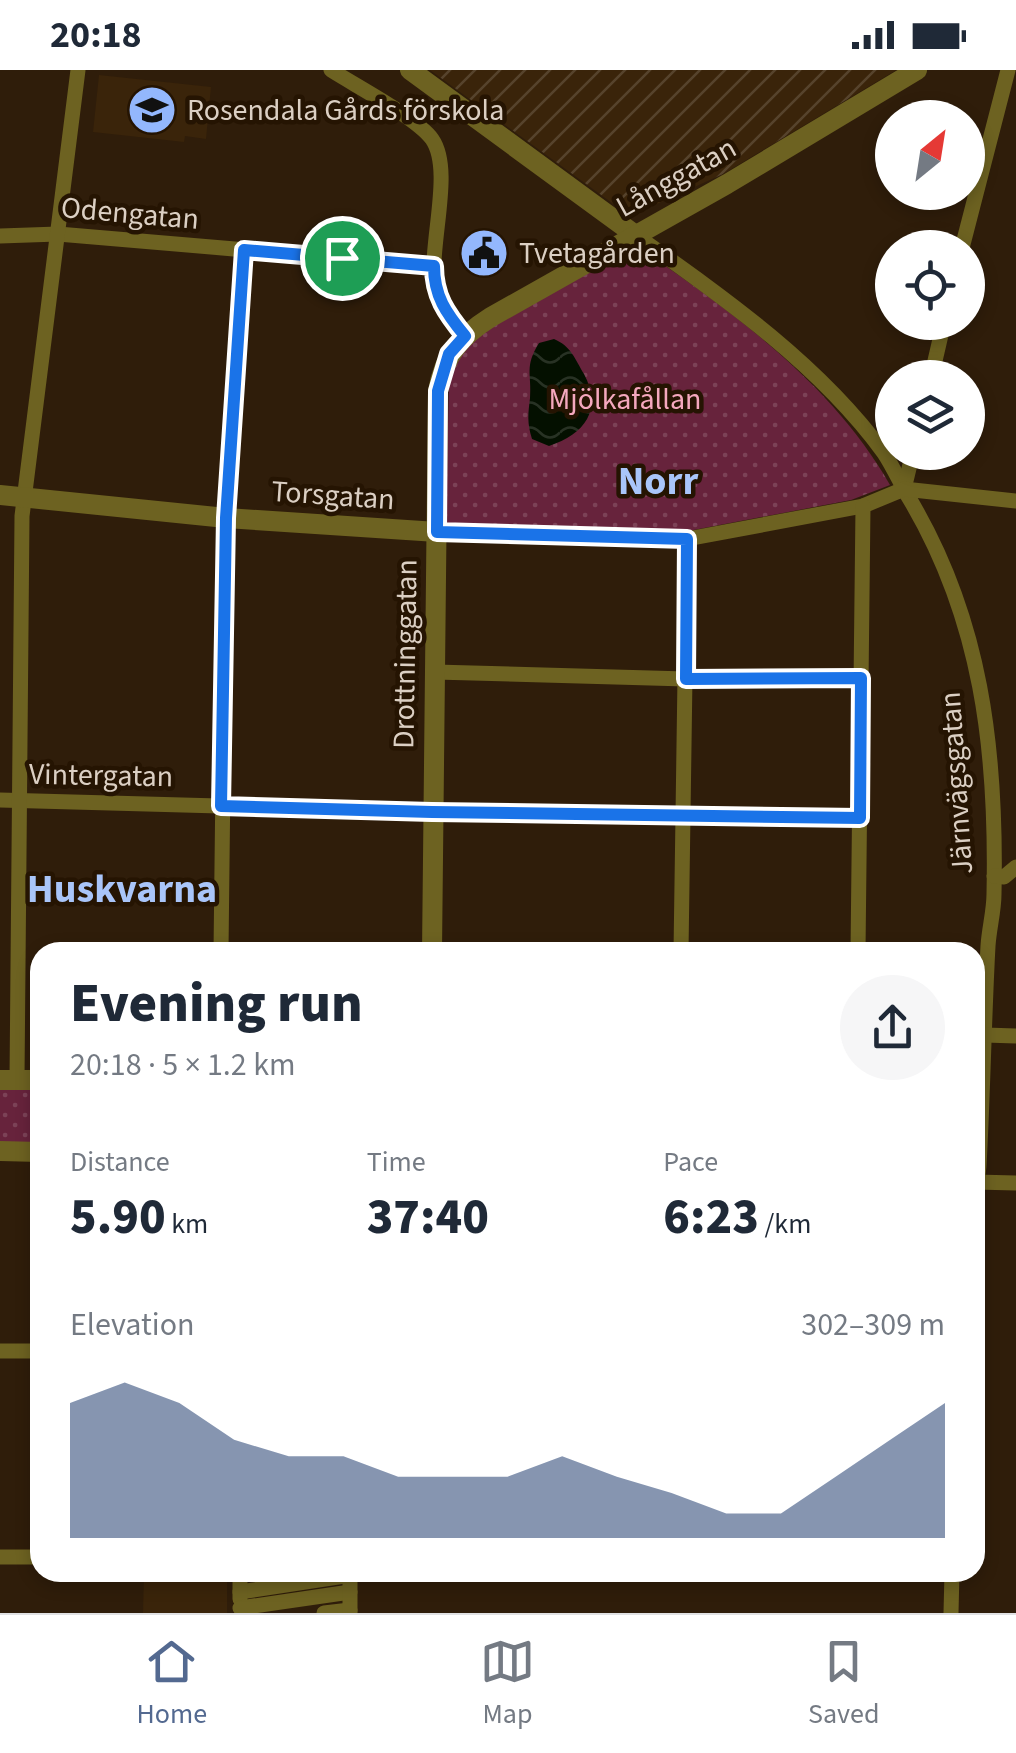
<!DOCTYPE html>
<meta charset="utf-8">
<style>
:root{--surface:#fff;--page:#f6f6f7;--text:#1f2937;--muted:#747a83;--line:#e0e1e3;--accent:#536990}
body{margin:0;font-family:"Source Sans 3",sans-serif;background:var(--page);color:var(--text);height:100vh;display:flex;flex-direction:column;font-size:38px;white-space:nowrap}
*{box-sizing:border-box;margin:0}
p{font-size:32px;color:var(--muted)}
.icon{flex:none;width:55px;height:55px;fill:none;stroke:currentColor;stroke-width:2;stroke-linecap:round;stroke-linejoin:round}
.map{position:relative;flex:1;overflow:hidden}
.drawer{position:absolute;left:30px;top:872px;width:955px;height:640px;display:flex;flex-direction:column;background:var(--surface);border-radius:30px;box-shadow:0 5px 15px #0003}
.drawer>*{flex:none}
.needle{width:65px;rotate:30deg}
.controls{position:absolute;left:875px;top:30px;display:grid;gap:20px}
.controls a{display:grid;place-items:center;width:110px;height:110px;border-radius:50%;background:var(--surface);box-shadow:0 5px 15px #0003;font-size:50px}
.pin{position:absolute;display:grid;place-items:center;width:85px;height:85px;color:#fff;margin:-42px;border:5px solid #fff;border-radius:50%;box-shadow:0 2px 10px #0007}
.round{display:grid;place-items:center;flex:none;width:105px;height:105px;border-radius:52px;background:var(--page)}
.head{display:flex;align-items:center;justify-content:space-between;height:170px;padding:0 40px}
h1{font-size:55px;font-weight:800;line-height:75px}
.figures{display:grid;grid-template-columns:repeat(3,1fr);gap:15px;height:170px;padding:10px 40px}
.figures div{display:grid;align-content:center}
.figures b{font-size:50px;font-weight:800}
.figures small{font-size:28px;font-weight:400}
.figures p{font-size:28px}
.chart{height:280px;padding:20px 40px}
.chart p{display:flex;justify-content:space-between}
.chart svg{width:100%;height:180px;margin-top:10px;fill:var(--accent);opacity:.7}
.status{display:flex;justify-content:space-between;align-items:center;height:70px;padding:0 50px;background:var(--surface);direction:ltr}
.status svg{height:28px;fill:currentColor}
.menu{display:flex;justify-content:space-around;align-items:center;height:140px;border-top:2px solid var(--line);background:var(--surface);font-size:28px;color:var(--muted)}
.menu a{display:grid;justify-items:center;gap:5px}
.menu .current{color:var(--accent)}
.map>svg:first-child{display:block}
</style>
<div class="status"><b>20:18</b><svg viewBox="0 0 49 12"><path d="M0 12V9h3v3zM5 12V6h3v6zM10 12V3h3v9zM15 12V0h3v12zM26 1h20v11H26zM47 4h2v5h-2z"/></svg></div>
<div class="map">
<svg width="1016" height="1543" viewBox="0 0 1016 1543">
<defs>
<pattern id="industrial-furrows" width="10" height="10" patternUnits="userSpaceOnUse" patternTransform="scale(2.5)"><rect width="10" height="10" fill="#3a240a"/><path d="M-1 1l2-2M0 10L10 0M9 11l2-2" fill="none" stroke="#56432c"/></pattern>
<pattern id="park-dots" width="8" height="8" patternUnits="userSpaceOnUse" patternTransform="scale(2.5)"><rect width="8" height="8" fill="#67233c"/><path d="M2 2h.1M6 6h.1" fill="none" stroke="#7c4257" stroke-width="1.8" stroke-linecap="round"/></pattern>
<pattern id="water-waves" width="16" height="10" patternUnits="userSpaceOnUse" patternTransform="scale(2.5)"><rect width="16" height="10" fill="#041000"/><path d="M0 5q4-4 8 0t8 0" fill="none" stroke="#283224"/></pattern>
</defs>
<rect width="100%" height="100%" fill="#2f1d0a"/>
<g fill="#3a240a">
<path d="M99,5l112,12 -5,52 -21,-3 -1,6 -91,-10z"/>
<path d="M144,1503h83v40h-84z"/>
</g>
<path fill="url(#industrial-furrows)" d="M430,0h466l-173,104 -93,42z"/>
<g fill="url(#park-dots)">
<path d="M631,172c96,66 200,139 259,243l-39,15 -168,32 -237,-6 3,-148 22,-43z"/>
<rect x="0" y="1018" width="40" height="55"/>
</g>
<path fill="url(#water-waves)" d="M554,269c17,7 21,20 30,35 19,36 1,60 -35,72l-17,-7c-5,-16 -4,-25 -2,-41 2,-24 -6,-31 9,-55z"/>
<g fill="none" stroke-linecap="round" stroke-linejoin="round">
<g stroke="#6d6221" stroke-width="15">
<path d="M331,0c25,16 86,48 101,69 23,33 -6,112 4,152 4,18 17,31 29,45"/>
<path d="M634,164c89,63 185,130 250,219 8,12 15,27 22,40 76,124 91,258 88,401 0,17 -5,35 -6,52 -4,74 -5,147 -9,220l-4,34"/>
<path d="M0,166l58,-2 376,32"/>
<path d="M962,178l46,-178"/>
<path d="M931,308l13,-56"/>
<path d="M904,419l9,-37"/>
<path d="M437,462l250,7 176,-33 41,-17 112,12"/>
<path d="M435,602l251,7 175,-1"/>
<path d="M0,730l432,12 429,6"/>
<path d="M994,806l10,1 12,-10"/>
<path d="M432,880l93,2"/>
<path d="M221,882l5,-434 17,-268"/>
<path d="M681,882l6,-413"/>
<path d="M858,882l5,-446"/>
<path d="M985,965l31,1"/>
<path d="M17,1010l5,-564 56,-446"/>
<path d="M975,1112l41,1"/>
<path d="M0,1281h40"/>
<path d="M0,1487h40"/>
<path d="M240,1522l111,-17"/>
<path d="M240,1529v-27"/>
<path d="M240,1538l110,-16"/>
<path d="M324,1543l26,-3"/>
<path d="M350,1543v-32"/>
<path d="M951,1543l1,-41"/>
</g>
<g stroke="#6d6221" stroke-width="20">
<path d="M410,0l224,164"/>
<path d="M0,425l226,23 211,14"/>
<path d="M432,882l6,-561c6,-36 23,-55 53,-74l236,-133 190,-114"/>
<path d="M0,1010h40"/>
<path d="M0,1081l40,1"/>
</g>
</g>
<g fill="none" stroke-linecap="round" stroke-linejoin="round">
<g stroke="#fff" stroke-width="20">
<path id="route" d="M244,180l190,16c0,30 12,47 31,70l-16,18 -11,37 -1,141 250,7 -1,140 175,-1 -1,140 -428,-6 -211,-6 5,-288z"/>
</g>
<use href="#route" stroke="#1a73e8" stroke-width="12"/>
</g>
<defs>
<g id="school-disc" transform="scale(2.5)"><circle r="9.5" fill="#93b7fd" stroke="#251402"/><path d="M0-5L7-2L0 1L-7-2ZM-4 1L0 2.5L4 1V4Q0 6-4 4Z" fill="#111"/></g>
<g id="civic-disc" transform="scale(2.5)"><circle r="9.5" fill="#93b7fd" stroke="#251402"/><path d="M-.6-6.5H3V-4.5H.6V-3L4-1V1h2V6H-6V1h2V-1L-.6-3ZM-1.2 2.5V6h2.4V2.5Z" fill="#111"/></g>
</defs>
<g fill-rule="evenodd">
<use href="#school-disc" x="152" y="40"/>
<use href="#civic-disc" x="484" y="183"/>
</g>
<g text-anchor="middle" stroke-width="9" stroke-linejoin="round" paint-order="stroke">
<g font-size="30" fill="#dbcfc3" stroke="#251402" text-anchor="start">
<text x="187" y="50">Rosendala Gårds förskola</text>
<text x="519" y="193">Tvetagården</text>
</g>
<g font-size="30" fill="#dbcfc3" stroke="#251402">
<text transform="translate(676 107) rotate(-29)" y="10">Långgatan</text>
<text transform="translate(130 143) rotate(5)" y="10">Odengatan</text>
<text transform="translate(333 425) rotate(4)" y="10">Torsgatan</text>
<text transform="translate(405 584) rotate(-89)" y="10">Drottninggatan</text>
<text transform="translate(101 705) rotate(1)" y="10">Vintergatan</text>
<text transform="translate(956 713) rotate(-94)" y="10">Järnvägsgatan</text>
</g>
<g font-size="30" fill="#f5a8be" stroke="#251402">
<text x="625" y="339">Mjölkafållan</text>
</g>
<g font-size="40" font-weight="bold" fill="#a9c5f9" stroke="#251402">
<text x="658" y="424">Norr</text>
<text x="122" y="832">Huskvarna</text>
</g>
</g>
</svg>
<div class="controls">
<a><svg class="needle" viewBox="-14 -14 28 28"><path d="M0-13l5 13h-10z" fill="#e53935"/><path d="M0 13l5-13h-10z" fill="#747a83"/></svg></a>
<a><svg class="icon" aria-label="locate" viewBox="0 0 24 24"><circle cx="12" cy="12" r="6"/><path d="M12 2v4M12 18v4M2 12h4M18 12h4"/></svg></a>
<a><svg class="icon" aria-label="layers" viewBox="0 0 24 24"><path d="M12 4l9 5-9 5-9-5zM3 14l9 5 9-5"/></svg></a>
</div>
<div class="pin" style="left:342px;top:188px;background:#1e9e55"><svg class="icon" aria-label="arrive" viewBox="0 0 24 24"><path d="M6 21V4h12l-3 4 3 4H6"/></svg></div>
<section class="drawer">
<div class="head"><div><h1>Evening run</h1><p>20:18 · 5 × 1.2 km</p></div><a class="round"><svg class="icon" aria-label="share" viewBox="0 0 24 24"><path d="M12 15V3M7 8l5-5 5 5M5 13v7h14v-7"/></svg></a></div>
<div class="figures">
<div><p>Distance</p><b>5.90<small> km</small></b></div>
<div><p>Time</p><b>37:40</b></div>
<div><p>Pace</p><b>6:23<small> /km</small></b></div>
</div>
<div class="chart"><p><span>Elevation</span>302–309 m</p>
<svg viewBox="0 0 160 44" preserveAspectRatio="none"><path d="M0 44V11L10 6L20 11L30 20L40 24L50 24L60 29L70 29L80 29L90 24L100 29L110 33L120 38L130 38L140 29L150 20L160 11V44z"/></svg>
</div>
</section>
</div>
<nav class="menu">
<a class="current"><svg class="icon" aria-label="home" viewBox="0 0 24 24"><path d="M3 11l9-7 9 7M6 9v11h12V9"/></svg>Home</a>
<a><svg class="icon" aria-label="map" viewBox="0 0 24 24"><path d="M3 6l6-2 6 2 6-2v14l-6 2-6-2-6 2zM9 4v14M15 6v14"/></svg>Map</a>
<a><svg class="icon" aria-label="saved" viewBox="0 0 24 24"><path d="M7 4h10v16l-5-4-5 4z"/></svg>Saved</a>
</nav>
